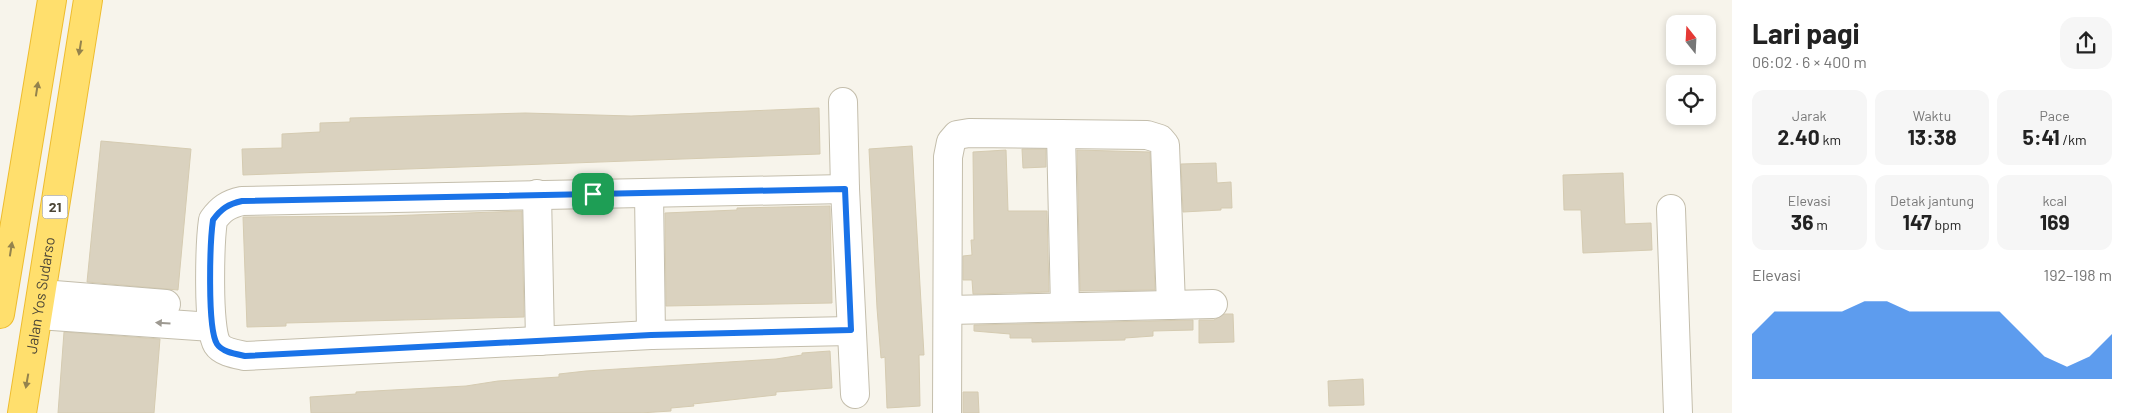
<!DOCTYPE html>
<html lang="id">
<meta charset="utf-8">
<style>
:root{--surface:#fff;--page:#f6f6f6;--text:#222;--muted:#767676;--accent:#1a73e8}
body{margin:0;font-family:Barlow,sans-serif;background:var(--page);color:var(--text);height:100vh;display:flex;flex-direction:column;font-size:19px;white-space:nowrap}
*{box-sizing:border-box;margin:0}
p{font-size:16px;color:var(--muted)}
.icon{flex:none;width:28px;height:28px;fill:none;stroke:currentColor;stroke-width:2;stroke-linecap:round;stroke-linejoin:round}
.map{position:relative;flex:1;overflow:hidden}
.details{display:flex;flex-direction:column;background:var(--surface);width:400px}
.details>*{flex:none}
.needle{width:32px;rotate:342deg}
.buttons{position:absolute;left:1666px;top:15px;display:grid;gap:10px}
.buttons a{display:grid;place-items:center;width:50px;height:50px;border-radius:10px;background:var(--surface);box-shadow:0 2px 8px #0003;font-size:25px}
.pin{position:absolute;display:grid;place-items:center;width:42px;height:42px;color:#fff;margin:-21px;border-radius:10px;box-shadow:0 2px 8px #0006}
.round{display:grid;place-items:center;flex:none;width:52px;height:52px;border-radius:15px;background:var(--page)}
.headline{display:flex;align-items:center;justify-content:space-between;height:85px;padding:0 20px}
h1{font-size:28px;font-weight:700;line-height:38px}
.stats{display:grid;grid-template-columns:repeat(3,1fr);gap:8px;height:85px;padding:5px 20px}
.stats div{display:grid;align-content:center;border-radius:12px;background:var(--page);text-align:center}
.stats b{font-size:21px;font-weight:700}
.stats small{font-size:14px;font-weight:400}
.stats p{font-size:14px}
.chart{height:140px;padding:10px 20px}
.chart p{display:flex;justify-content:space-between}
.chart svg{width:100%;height:90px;margin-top:5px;fill:var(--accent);opacity:.7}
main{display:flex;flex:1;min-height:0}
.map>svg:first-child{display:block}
</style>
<main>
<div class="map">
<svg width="1732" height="413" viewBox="0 0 1732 413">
<rect width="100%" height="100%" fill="#f7f4eb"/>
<g fill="#dad2bf" stroke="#d5cbb1">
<path d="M819,108l1,46 -577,21 -1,-26 40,-1v-14l38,-2v-9l30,-1v-4l175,-5 106,3z"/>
<path d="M101,141l90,8 -13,141 -91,-8z"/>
<path d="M912,146l12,209h-5l1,51 -33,2 -2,-51 -4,1 -4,-50 -8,-159z"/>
<path d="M1022,149h24v18l-23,1z"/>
<path d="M1006,150l2,61h39l2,81 -76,2 -1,-14h-9v-24l9,-1 -1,-15h3l-1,-88z"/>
<path d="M1077,150l73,2 5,138 -75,1z"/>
<path d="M1216,163l1,20 14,-1 1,26h-11v2l-38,2 -2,-48z"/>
<path d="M1623,173l2,51 26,-1 1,27 -69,3 -2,-43h-17l-1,-35z"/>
<path d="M830,206l2,97 -166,3 -1,-93 72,-3v-2z"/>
<path d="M522,211l2,106 -238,6v3l-39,1 -4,-110 143,-1z"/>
<path d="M1224,314h9l1,28 -35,1v-23h15z"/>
<path d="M1193,320v10l-40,1v5l-28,2v2l-93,2v-4h-22v-4l-36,-3v-6z"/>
<path d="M64,332l96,7 -6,74h-96z"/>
<path d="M830,351l2,37 -56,4v3l-83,9 1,2 -23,2v3l-31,2h-329l-1,-16 46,-3v-2l110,-6 32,-5 61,-4v-3l27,-3 190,-12 26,-4v-2z"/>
<path d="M1363,379l1,26 -35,1 -1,-25z"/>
<path d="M963,392h15l1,21h-16z"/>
</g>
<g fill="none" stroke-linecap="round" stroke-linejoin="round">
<g stroke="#c4beac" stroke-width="30">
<g id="street">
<path d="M843,102l2,87 10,205"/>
<path d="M1061,134l4,173"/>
<path d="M845,189l-603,12c-14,3 -21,8 -29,19 -3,21 -6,108 4,124 5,8 19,10 28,12l406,-21 200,-4"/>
<path d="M649,193l2,142"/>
<path d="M537,194l3,147"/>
<path d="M1671,209l7,204"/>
<path d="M42,294l124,10"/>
<path d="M948,310l265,-6"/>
<path d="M38,315l174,12"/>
<path d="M947,413l1,-256 3,-15 6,-7 12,-2 178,2 13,4 5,6 6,160"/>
</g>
</g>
<g stroke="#eebc2e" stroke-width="30">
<g id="highway">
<path d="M0,314l52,-314"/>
<path id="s1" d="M22,413l66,-413"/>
</g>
</g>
<use href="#street" stroke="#fff" stroke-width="28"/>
<use href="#highway" stroke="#ffdf6d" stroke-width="28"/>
</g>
<defs><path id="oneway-solid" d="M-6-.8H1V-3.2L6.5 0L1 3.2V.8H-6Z" transform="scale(1.25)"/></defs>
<g fill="#94834d">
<use href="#oneway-solid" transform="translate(80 48) rotate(99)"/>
<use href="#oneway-solid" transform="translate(37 89) rotate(-81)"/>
<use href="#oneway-solid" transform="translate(11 249) rotate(-81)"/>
<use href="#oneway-solid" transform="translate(27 381) rotate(100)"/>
</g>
<use fill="#9d9991" href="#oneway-solid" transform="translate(163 323) rotate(-176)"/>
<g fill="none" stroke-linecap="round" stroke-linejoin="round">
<g stroke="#fff" stroke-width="10">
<path id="route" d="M845,189l6,141 -200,5 -406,21c-9,-2 -23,-4 -28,-12 -10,-16 -7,-103 -4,-124 8,-11 15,-16 29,-19z"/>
</g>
<use href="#route" stroke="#1a73e8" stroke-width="6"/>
</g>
<g text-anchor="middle" stroke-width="5" stroke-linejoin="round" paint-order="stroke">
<rect fill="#fff" stroke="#827e73" stroke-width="1" x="42.5" y="195.5" width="25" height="23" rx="4"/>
<g font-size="14" font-weight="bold" fill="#4c4637">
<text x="55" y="212">21</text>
</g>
<g font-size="15" fill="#4c4637" stroke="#fff">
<text dy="5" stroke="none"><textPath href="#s1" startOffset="119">Jalan Yos Sudarso</textPath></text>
</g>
</g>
</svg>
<div class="buttons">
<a><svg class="needle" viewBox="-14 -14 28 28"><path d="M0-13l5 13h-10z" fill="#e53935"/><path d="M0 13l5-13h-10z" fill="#767676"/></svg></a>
<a><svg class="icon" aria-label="locate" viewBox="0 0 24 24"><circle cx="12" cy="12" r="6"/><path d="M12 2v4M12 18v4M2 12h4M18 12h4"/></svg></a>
</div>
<div class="pin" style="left:593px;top:194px;background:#1e9e55"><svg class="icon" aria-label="arrive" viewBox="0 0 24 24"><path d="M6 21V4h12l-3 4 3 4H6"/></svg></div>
</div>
<section class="details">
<div class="headline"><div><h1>Lari pagi</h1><p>06:02 · 6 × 400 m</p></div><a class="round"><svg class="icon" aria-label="share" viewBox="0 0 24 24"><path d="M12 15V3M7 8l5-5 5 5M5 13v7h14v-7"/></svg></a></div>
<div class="stats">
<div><p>Jarak</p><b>2.40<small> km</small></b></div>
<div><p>Waktu</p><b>13:38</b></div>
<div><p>Pace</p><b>5:41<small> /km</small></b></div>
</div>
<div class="stats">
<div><p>Elevasi</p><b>36<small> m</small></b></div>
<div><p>Detak jantung</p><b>147<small> bpm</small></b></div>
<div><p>kcal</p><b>169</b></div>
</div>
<div class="chart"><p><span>Elevasi</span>192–198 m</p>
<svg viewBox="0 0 160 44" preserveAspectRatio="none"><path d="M0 44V22L10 11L20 11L30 11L40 11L50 6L60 6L70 11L80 11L90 11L100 11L110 11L120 22L130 33L140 38L150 33L160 22V44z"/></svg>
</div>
</section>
</main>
